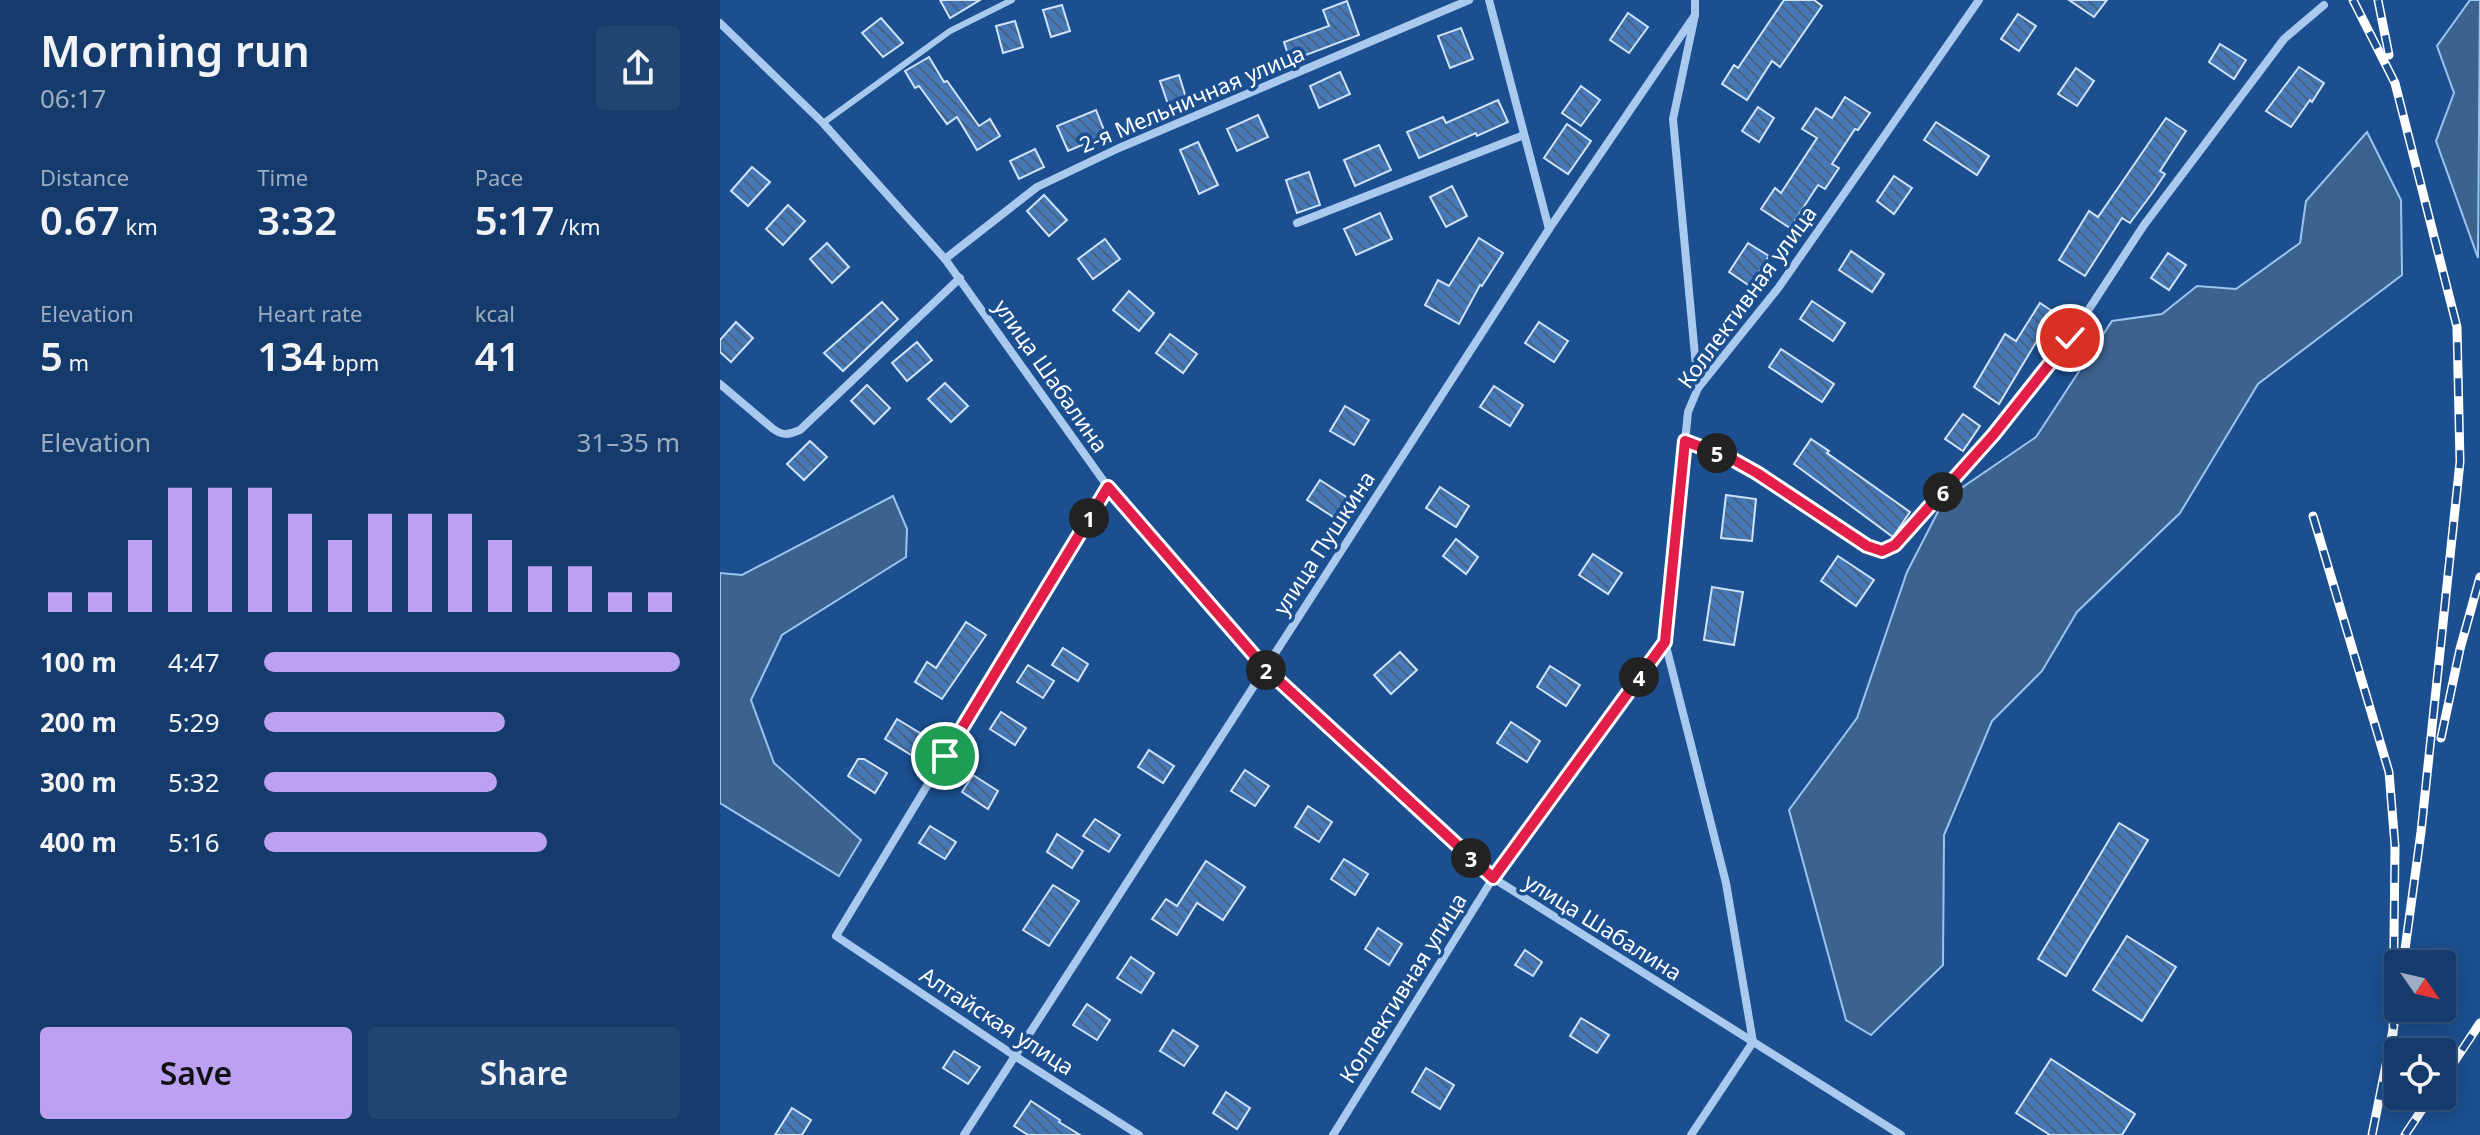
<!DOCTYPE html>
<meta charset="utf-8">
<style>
:root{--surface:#143b6b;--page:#214673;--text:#f1f3f6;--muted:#9dadc1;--line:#33557e;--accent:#bca0f2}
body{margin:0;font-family:"Noto Sans",sans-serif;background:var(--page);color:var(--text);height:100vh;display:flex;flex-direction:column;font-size:30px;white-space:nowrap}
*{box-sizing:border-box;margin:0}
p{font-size:26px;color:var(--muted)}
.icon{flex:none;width:44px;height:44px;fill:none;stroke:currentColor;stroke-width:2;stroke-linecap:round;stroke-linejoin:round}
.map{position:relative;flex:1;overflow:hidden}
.panel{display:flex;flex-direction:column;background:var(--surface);width:720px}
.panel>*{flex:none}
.needle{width:52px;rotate:124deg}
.tools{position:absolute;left:1664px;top:950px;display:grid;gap:16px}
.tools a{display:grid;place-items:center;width:72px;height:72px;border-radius:8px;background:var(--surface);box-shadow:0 4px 20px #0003,0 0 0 2px var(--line);font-size:40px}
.pin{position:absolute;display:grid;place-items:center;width:68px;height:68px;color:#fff;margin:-34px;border:4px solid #fff;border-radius:50%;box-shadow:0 2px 8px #0007}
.km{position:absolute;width:40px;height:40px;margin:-20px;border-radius:50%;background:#222;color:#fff;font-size:22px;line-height:40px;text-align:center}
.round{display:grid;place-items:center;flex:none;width:84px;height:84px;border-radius:8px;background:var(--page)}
.headline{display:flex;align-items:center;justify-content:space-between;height:136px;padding:0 40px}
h1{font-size:44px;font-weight:600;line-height:60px}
.stats{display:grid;grid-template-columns:repeat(3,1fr);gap:12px;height:136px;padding:8px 40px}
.stats div{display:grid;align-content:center}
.stats b{font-size:40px;font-weight:600}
.stats small{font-size:22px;font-weight:400}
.stats p{font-size:22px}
.chart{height:224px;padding:16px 40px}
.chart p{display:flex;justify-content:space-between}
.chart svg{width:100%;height:144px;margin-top:8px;stroke:var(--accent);stroke-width:6}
.cta{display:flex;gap:16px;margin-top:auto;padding:16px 40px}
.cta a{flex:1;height:92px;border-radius:8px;background:var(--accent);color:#111;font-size:32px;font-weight:600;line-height:92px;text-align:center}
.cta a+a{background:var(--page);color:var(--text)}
ul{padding:0 40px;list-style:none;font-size:26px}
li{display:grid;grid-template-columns:128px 96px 1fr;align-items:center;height:60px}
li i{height:20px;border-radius:10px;background:var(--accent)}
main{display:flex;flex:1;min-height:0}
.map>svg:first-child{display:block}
</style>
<main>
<section class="panel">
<div class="headline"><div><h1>Morning run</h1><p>06:17</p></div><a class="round"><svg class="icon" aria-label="share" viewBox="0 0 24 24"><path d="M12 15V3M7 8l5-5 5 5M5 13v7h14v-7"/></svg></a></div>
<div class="stats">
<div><p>Distance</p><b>0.67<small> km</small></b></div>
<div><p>Time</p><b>3:32</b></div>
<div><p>Pace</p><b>5:17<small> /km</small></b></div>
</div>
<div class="stats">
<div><p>Elevation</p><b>5<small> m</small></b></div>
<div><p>Heart rate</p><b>134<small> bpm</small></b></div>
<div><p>kcal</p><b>41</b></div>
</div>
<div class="chart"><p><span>Elevation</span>31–35 m</p>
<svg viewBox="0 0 160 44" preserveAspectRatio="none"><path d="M5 44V38M15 44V38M25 44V22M35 44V6M45 44V6M55 44V6M65 44V14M75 44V22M85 44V14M95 44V14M105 44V14M115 44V22M125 44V30M135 44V30M145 44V38M155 44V38"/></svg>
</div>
<ul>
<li><b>100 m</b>4:47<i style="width:100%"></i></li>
<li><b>200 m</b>5:29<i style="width:58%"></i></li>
<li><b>300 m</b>5:32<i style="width:56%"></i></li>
<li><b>400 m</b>5:16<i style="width:68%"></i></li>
</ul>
<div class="cta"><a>Save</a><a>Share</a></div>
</section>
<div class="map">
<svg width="1760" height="1135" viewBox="0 0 1760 1135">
<defs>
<pattern id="building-back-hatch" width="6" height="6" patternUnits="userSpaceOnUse" patternTransform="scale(2)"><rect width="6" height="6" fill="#4478b7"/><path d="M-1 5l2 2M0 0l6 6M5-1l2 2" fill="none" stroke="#486282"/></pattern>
</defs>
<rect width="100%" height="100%" fill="#1b4f8f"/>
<g fill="#3c6290" stroke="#9cc4f0" stroke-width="2">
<path d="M1750,0h10l-2,258 -42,-117 18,-48 -17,-47z"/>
<path d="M1647,132l34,68 1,75 -144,109 -78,129 -103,99 -35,59 -50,50 -48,114 -1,130 -72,70 -25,-15 -57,-210 68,-92 50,-146 37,-72 92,-63 76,-116 50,-7 35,-28 39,3 64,-46 6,-42z"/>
<path d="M173,496l14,33 -1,28 -124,78 -31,65 23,63 87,77 -22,36 -119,-73v-230l22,2z"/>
</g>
<g fill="url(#building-back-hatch)" stroke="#cfe3fa" stroke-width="2">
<path d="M220,0h40l-30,18z"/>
<path d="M1064,0h30l8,6 -42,61 -8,-6 -25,39 -25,-16 12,-19 4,3z"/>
<path d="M1349,0h38l-13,17z"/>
<path d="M627,1l12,34 -69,26 -6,-19 45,-16 -6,-16z"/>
<path d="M342,5l8,26 -19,6 -8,-27z"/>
<path d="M908,13l20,14 -19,26 -19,-13z"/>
<path d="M1298,14l18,12 -17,25 -18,-12z"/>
<path d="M161,18l22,25 -20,14 -21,-24z"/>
<path d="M295,21l8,26 -20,6 -7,-27z"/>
<path d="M741,28l12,31 -23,9 -12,-32z"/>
<path d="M1500,44l26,16 -12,19 -25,-17z"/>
<path d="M209,57l15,25 3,-1 32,45 11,-7 10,17 -23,14 -20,-33 -10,7 -28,-38 -4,2 -10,-17z"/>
<path d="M1579,67l25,16 -12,19 -2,-2 -19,27 -25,-16z"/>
<path d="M1356,68l18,13 -17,25 -19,-12z"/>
<path d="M620,72l10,22 -31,14 -9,-22z"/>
<path d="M459,75l8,26 -18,6 -9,-26z"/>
<path d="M861,86l19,14 -19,26 -19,-13z"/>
<path d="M1125,97l25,16 -12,17 -3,-1 -23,35 7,4 -14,21 -7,-4 -28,43 -29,-19 14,-21 6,5 36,-55 -15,-9 14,-21 16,10z"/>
<path d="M778,100l10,22 -31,14 -1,-3 -57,25 -12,-26 36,-15 3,6z"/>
<path d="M1038,107l16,11 -15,24 -17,-11z"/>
<path d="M376,110l10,25 -38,16 -11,-25z"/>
<path d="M538,115l10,22 -31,14 -10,-22z"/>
<path d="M1446,118l20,13 -26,40 5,3 -12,18 -23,31 -8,-5 -37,58 -26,-16 30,-49 9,6z"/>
<path d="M1216,122l53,34 -12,19 -53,-35z"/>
<path d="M847,124l24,17 -23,33 -24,-16z"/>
<path d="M478,142l20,43 -19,9 -19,-44z"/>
<path d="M659,145l12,25 -36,16 -11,-26z"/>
<path d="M315,149l9,18 -25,12 -9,-18z"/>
<path d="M32,167l18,15 -22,24 -17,-15z"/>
<path d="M589,172l11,33 -23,8 -11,-33z"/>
<path d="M1174,176l18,12 -18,26 -17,-13z"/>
<path d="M732,186l15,30 -21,11 -16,-30z"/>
<path d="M324,195l23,25 -18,16 -22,-25z"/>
<path d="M68,205l17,16 -22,24 -17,-16z"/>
<path d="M660,213l12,26 -36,16 -12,-26z"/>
<path d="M759,238l24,15 -21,33 -2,-1 -21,39 -34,-19 13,-25 11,6z"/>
<path d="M385,239l15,20 -27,20 -15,-20z"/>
<path d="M107,243l22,24 -17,16 -22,-24z"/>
<path d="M1028,243l21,13 -19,30 -21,-14z"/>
<path d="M1131,251l33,23 -12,18 -33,-22z"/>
<path d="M1448,253l18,12 -17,25 -18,-12z"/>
<path d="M409,291l25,22 -15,18 -26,-21z"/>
<path d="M1092,301l33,22 -12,18 -33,-22z"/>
<path d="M162,302l16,17 -55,52 -19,-18z"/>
<path d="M1320,303l18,12 -17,26 -3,-2 -39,65 -25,-17 31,-53 11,7z"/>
<path d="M16,322l17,16 -22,24 -11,-10v-12z"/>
<path d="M819,322l29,19 -14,21 -29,-19z"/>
<path d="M450,334l27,20 -14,19 -27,-20z"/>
<path d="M197,342l15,18 -25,21 -15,-18z"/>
<path d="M1061,349l53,35 -12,18 -53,-35z"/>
<path d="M225,383l23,23 -17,16 -23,-23z"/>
<path d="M147,385l23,23 -16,16 -23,-23z"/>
<path d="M774,386l29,19 -13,21 -30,-19z"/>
<path d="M625,406l24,14 -15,25 -24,-14z"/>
<path d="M1243,414l17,12 -17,25 -18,-12z"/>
<path d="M1091,439l18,12 -2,2 83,59 -17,25 -99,-73z"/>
<path d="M90,441l17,16 -23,23 -17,-16z"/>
<path d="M600,480l28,18 -13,20 -28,-18z"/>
<path d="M720,487l29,19 -13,21 -30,-19z"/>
<path d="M1006,495l30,4 -4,42 -31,-3z"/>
<path d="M736,539l22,18 -12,17 -23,-18z"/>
<path d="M873,554l29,19 -14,21 -29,-19z"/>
<path d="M1118,556l36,24 -18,26 -35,-25z"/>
<path d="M992,587l31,5 -9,53 -30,-5z"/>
<path d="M246,622l20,13 -44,64 -27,-17 12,-20 9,6z"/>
<path d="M343,648l25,16 -10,17 -26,-16z"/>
<path d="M680,652l17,18 -26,24 -17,-19z"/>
<path d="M308,665l26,16 -11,17 -26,-16z"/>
<path d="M830,666l30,19 -14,21 -29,-19z"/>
<path d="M281,712l25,16 -11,17 -25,-16z"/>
<path d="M177,719l28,17 -12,20 -28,-17z"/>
<path d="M791,722l29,19 -13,21 -30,-19z"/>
<path d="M429,750l25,16 -11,17 -25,-16z"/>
<path d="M138,759h6l23,14 -12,20 -27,-17z"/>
<path d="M525,770l24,16 -14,20 -24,-15z"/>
<path d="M253,775l25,16 -10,18 -26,-17z"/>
<path d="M588,806l24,16 -13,20 -24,-15z"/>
<path d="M375,819l25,16 -11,17 -26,-16z"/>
<path d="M1399,823l29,17 -82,136 -28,-17z"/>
<path d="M210,826l26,16 -11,17 -26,-16z"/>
<path d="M337,834l26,17 -11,17 -25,-16z"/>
<path d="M624,859l24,15 -13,21 -24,-16z"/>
<path d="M486,861l39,26 -22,33 -26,-17 -20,32 -25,-16 14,-20 11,7z"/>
<path d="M333,885l26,16 -30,45 -26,-16z"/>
<path d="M658,928l24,16 -13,21 -24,-16z"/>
<path d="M1407,936l49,31 -34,54 -49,-31z"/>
<path d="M805,950l17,12 -9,14 -18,-11z"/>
<path d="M411,957l23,16 -13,20 -24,-15z"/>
<path d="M367,1004l23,16 -13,20 -24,-15z"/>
<path d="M861,1018l28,17 -12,18 -27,-17z"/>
<path d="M453,1030l25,16 -14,20 -24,-15z"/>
<path d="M234,1051l26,16 -12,17 -25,-16z"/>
<path d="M1331,1059l84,55 -13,21h-72l-34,-22z"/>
<path d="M706,1068l28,17 -14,24 -28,-17z"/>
<path d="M506,1092l24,16 -13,21 -24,-16z"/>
<path d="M311,1101l29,19 -1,2 21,13h-52l-14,-9z"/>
<path d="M72,1108l19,12 -9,15h-27z"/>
</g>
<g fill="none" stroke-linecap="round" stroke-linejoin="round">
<path stroke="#a9c9ee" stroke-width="6" d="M103,123l127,-92 62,-31"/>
<g stroke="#a9c9ee" stroke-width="8">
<path d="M769,0l60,229"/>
<path d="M975,0v15l-22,104 25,269"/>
<path d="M0,23l103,100 122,136 163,228 157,181 228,210 408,257"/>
<path d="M577,223l227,-88"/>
<path d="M225,259l92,-72 82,-39 350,-148"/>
<path d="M0,384l52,44c10,8 16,7 28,2l160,-152"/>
<path d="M965,441l47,18 25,14 110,73 15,5 13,-6 99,-111 76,-96 74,-113 140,-186 40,-34"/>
<path d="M388,487l-272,449 179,120 124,79"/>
<path d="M945,642l61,241 27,159 -62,93"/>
<path d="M244,1135l585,-906 146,-214"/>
<path d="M613,1135l160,-257 172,-236 23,-230 10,-24 81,-101 200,-287"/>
</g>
<g stroke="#fff" stroke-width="9">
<g id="rail">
<path d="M1633,0l42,83 62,244 3,135 -39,370 -18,132"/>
<path d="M1658,0l11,55"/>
<path d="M1593,516l76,256 6,74 -2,188"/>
<path d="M1721,738l19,-89 20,-72"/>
<path d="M1722,1080l38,-57"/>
<path d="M1652,1135l22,-110"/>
<path d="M1685,1135l26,-39"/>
</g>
</g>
<use href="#rail" stroke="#1b4f8f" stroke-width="6" stroke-dasharray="18" stroke-linecap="butt"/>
</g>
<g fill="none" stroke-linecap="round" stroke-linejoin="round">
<g stroke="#fff" stroke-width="16">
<path id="route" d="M225,756l163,-269 157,181 228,210 172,-236 20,-201 47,18 25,14 110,73 15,5 13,-6 99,-111 76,-96"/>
</g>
<use href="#route" stroke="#e11d48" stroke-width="10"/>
</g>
<g text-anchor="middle" stroke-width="7" stroke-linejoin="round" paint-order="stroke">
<g font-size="22" fill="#fff" stroke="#1b4f8f">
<text transform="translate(472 99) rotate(-23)" y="8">2-я Мельничная улица</text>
<text transform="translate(1027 297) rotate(-54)" y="8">Коллективная улица</text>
<text transform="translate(331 376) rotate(55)" y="8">улица Шабалина</text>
<text transform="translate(604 543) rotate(-57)" y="8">улица Пушкина</text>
<text transform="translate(883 927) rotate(32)" y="8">улица Шабалина</text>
<text transform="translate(683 988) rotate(-58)" y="8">Коллективная улица</text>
<text transform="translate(277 1021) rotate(33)" y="8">Алтайская улица</text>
</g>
</g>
</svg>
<div class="tools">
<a><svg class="needle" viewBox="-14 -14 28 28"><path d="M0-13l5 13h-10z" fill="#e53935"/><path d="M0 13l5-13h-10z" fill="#9dadc1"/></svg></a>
<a><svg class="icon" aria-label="locate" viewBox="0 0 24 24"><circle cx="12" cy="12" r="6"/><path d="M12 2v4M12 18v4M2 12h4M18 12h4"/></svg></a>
</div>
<div class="pin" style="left:225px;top:756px;background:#1e9e55"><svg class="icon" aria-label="arrive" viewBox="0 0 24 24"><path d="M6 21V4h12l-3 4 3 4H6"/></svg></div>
<div class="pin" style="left:1350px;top:338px;background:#d93025"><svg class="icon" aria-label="check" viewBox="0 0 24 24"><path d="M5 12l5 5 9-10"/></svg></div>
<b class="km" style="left:369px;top:518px">1</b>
<b class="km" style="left:546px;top:670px">2</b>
<b class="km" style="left:751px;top:858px">3</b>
<b class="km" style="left:919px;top:677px">4</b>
<b class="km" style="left:997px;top:453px">5</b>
<b class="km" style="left:1223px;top:492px">6</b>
</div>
</main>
